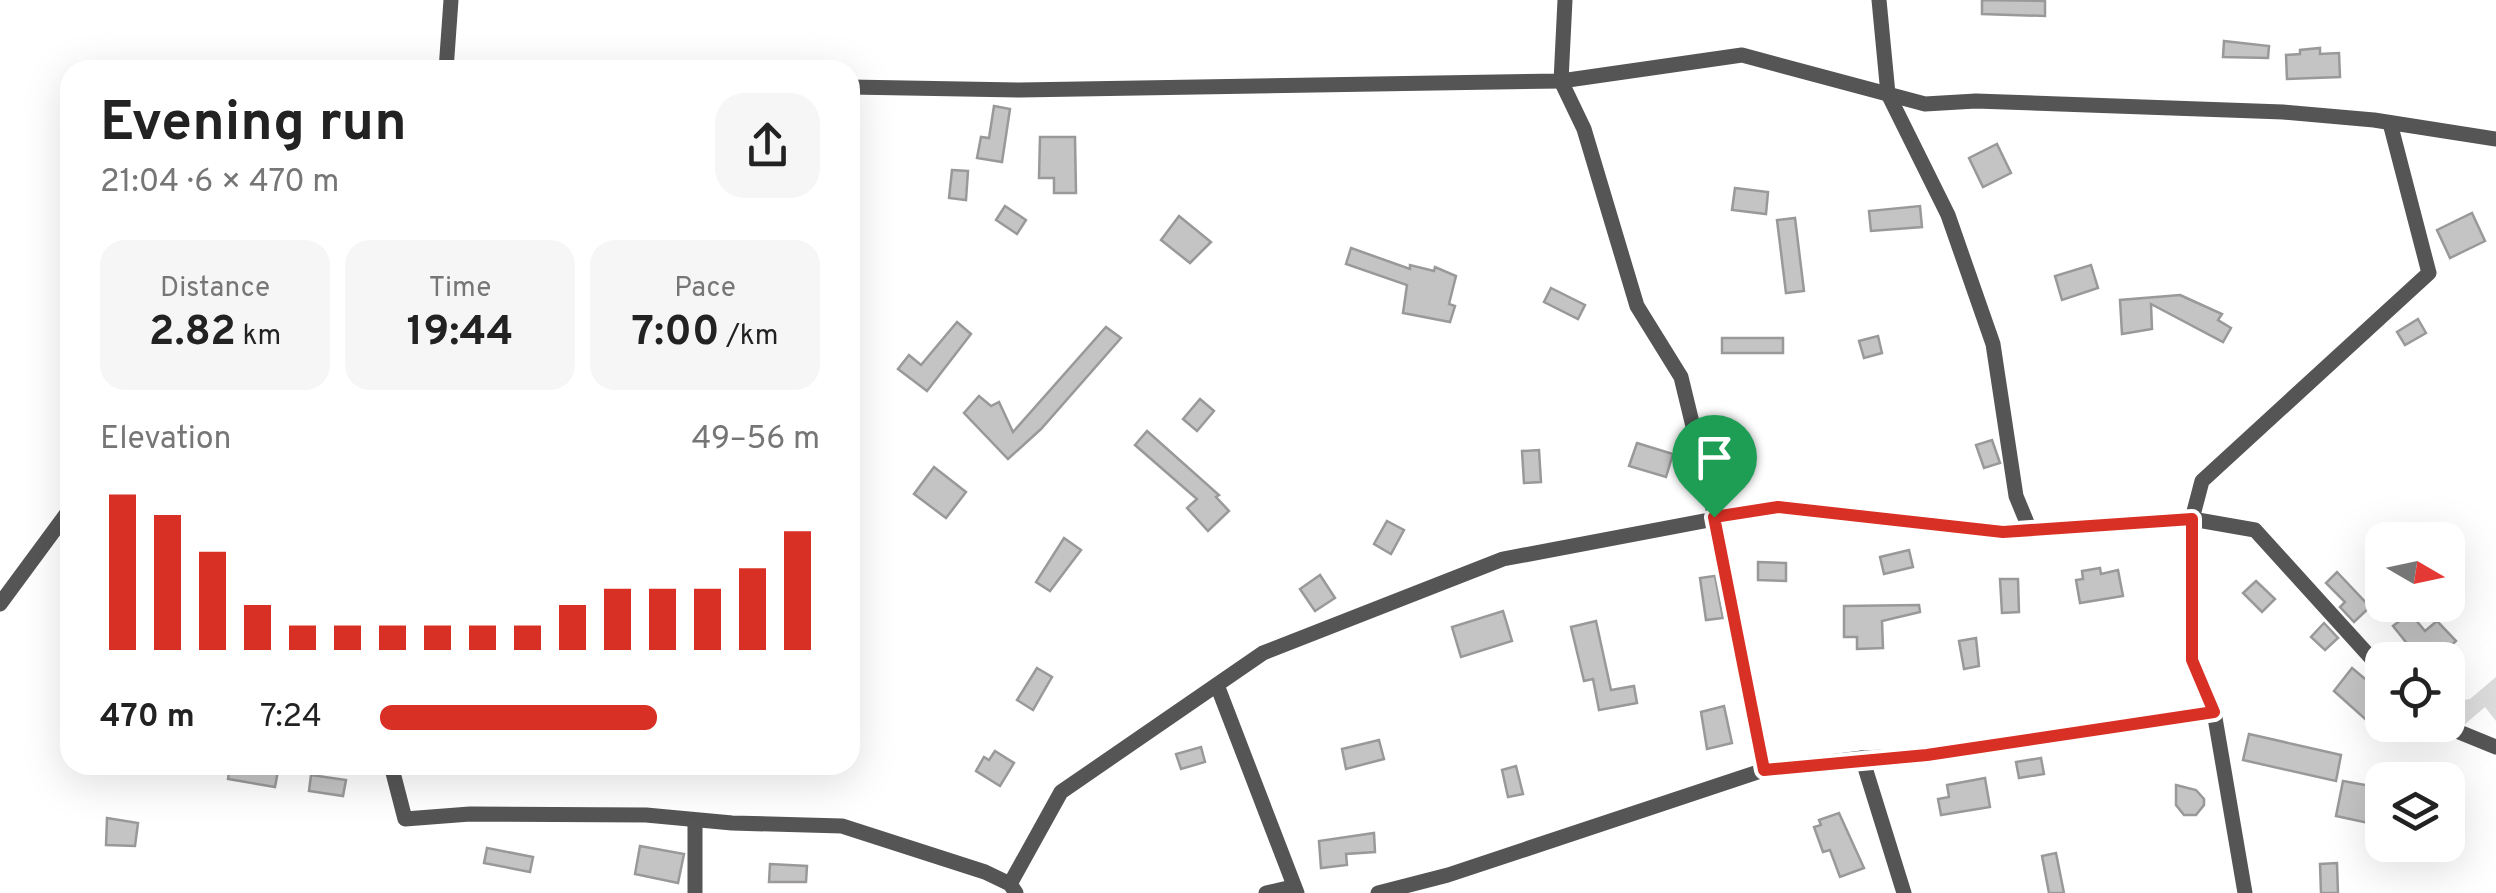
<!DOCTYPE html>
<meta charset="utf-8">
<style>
:root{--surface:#fff;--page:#f6f6f6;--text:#222;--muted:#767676;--accent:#d93025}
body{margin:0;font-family:Overpass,sans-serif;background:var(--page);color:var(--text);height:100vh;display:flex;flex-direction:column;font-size:38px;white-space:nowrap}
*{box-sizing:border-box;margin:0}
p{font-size:32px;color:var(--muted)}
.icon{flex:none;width:55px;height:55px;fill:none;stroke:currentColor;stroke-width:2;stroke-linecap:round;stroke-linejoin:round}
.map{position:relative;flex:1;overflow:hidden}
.drawer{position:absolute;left:60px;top:60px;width:800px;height:715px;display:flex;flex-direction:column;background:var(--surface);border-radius:30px;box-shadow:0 10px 40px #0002}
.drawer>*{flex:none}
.needle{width:65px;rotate:99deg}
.buttons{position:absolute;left:2365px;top:522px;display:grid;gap:20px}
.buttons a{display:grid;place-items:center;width:100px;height:100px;border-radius:20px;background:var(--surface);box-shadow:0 10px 40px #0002;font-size:50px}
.pin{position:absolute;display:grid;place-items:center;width:85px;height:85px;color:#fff;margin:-102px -42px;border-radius:50% 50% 50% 0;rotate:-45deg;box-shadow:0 0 10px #0007}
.pin .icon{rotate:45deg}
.round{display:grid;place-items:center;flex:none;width:105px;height:105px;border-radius:30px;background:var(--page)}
.head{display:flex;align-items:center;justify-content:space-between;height:170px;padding:0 40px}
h1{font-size:55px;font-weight:700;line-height:75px}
.figures{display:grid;grid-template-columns:repeat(3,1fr);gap:15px;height:170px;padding:10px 40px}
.figures div{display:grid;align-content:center;border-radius:25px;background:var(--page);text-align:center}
.figures b{font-size:42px;font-weight:700}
.figures small{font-size:28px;font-weight:400}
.figures p{font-size:28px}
.chart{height:280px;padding:20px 40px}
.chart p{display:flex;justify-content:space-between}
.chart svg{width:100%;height:180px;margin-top:10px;stroke:var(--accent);stroke-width:6}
ul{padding:0 40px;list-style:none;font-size:32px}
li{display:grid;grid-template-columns:160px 120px 1fr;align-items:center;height:75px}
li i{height:25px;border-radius:12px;background:var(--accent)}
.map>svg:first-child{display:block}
</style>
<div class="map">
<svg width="2496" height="893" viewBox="0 0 2496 893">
<rect width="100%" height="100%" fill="#fff"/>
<path fill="#dcdcdc" d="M2496,677v44l-11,-14 -21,18 -16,-11v-7l6,-6 16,-2z"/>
<g fill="#c4c4c4" stroke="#999" stroke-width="2.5">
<path d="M1982,0l63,1v15l-63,-2z"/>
<path d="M2224,41l45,5 -1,12 -45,-1z"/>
<path d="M2320,48v6l19,-1 1,24 -53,2 -1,-24 14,-1v-4z"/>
<path d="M994,106l16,3 -8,53 -25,-4 4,-21 8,1z"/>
<path d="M1040,137h35l1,56h-22v-15h-15z"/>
<path d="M1997,144l14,29 -28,14 -14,-29z"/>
<path d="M952,170l16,1 -2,29 -17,-2z"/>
<path d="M1735,188l33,4 -2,22 -34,-4z"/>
<path d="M1005,206l21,14 -9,14 -21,-14z"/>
<path d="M1920,206l2,21 -51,4 -2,-20z"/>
<path d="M2472,213l13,28 -35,17 -13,-28z"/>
<path d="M1179,216l32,26 -21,21 -29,-23z"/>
<path d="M1795,218l9,73 -18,2 -9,-73z"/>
<path d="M1351,248l59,21v-4l24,6 1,-4 21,9 -7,28 6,2 -5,16 -47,-9 4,-28 -61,-21z"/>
<path d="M2091,265l7,23 -36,12 -7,-24z"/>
<path d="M1551,288l34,17 -7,14 -34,-17z"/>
<path d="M2180,295l42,19 -4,6 13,8 -8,14 -72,-38 1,25 -30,5 -2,-34z"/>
<path d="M2418,319l8,14 -21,12 -8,-13z"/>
<path d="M957,322l14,12 -44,57 -29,-22 11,-14 12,10z"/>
<path d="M1106,327l15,11 -80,91 -33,30 -44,-46 15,-17 12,10 8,-4 14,30z"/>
<path d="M1878,336l4,17 -18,5 -5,-17z"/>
<rect x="1722" y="338" width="61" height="15"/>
<path d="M1200,399l14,12 -17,20 -14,-12z"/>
<path d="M1147,431l72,64 -3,2 13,14 -21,20 -21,-23 10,-9 -62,-54z"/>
<path d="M1992,440l8,23 -16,5 -8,-23z"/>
<path d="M1637,443l36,11 -7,23 -37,-11z"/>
<path d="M1539,450l2,32 -17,1 -2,-32z"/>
<path d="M934,467l32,25 -20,26 -32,-24z"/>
<path d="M1387,521l17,9 -13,24 -17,-10z"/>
<path d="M1064,538l17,12 -31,41 -14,-9z"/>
<path d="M1909,550l4,17 -29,7 -4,-17z"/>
<path d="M1758,562l28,1v18l-28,-1z"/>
<path d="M2100,568l1,6 17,-4 5,26 -43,7 -4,-23 7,-1 -1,-8z"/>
<path d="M2337,572l33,35 -16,15 -14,-15 5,-5 -19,-19z"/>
<path d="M1320,575l15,23 -20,13 -15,-22z"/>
<path d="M1715,576l8,42 -17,2 -6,-42z"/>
<path d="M2000,579h18l1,33 -17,1z"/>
<path d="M2256,581l19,18 -13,13 -19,-19z"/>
<path d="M1919,605l1,7 -38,9 1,27 -26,1v-12h-13v-31z"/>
<path d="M1503,611l9,30 -51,16 -9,-30z"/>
<path d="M2410,613l15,18 12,-10 19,20 -21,19h-41l15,-14 -16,-20z"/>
<path d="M1596,621l15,69 23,-4 3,17 -38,7 -6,-31 -9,2 -13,-54z"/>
<path d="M2324,623l14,15 -13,12 -14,-13z"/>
<path d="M1976,638l3,28 -15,3 -5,-28z"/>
<path d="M1037,668l15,9 -19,33 -16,-10z"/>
<path d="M2352,668l30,25v41l-48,-43z"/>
<path d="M1724,706l8,37 -25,6 -6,-37z"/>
<path d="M2249,734l92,21 -5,26 -93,-21z"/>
<path d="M1379,740l5,19 -38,10 -4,-20z"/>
<path d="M1201,747l4,15 -24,7 -5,-15z"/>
<path d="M995,751l19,12 -14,23 -24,-15 8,-14 5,3z"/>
<path d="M2041,758l3,16 -25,4 -3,-16z"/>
<path d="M230,765l48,6 -3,16 -47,-8z"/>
<path d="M1516,766l7,28 -15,3 -6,-27z"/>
<path d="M311,775l35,5 -3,16 -34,-5z"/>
<path d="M1985,778l5,29 -49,8 -3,-16 11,-2 -2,-12z"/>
<path d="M2343,781l39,7 -4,37 -42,-9z"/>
<path d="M2176,785l20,5 8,9v6l-8,10h-12l-8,-10z"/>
<path d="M1839,813l25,55 -24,9 -10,-27 -7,2 -9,-25 7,-2 -2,-5z"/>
<path d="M107,818l31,5 -3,23 -29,-1z"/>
<path d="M1374,833l1,19 -29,2 1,11 -26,3 -2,-27z"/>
<path d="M640,846l44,8 -6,29 -43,-9z"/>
<path d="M487,848l46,9 -3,15 -46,-9z"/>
<path d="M2056,853l8,40h-15l-7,-37z"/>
<path d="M2337,863l1,30h-17l-1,-29z"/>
<path d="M770,864l37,2 -1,16h-37z"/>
</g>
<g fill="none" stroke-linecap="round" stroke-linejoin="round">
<g stroke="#555" stroke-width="15">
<path d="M1565,0l-4,81 23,48 53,177 44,71 34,140 49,253"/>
<path d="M1879,0l9,94 60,121 45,129 23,152 14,34"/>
<path d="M446,70l5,-70"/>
<path d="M850,87l170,3 541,-9 181,-26 183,49 51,-3 307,11 91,8 122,19"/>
<path d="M0,604l70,-95"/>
<path d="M1217,685l80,208"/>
<path d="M2442,725l54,22"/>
<path d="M1862,758l42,135"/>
<path d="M391,765l14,54 65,-5 176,1 86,8 110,3 143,46 25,12 6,9"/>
<path d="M1010,884l51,-92 202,-139 240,-94 275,-52 225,25 189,-13 63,11 127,140"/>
<path d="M695,893v-72"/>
<path d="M1266,893l26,-6"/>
<path d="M1378,893l70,-18 316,-105 98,-12 65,-3 287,-43"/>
<path d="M2245,893l-31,-181 -22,-52v-141l10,-38 227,-208 -39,-150"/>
</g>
</g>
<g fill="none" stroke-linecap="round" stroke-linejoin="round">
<g stroke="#fff" stroke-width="20">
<path id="route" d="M1778,507l225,25 189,-13v141l22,52 -287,43 -163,15 -50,-253z"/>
</g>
<use href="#route" stroke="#d93025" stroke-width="12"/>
</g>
</svg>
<div class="buttons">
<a><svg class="needle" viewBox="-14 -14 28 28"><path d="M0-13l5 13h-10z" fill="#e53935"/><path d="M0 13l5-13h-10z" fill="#767676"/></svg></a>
<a><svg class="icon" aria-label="locate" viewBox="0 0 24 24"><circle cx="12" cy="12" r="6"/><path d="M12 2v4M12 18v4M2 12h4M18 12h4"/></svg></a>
<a><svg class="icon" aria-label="layers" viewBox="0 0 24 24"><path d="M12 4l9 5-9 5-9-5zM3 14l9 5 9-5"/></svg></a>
</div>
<div class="pin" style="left:1714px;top:517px;background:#1e9e55"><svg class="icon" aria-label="arrive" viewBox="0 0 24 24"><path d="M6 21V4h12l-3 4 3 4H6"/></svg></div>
<section class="drawer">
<div class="head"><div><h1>Evening run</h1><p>21:04 · 6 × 470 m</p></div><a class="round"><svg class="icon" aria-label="share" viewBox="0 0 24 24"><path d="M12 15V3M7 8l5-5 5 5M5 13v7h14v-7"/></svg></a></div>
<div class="figures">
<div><p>Distance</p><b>2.82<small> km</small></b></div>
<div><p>Time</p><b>19:44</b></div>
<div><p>Pace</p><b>7:00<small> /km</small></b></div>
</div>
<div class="chart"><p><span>Elevation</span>49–56 m</p>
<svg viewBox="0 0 160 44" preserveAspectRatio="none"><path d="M5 44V6M15 44V11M25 44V20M35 44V33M45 44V38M55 44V38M65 44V38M75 44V38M85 44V38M95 44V38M105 44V33M115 44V29M125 44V29M135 44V29M145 44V24M155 44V15"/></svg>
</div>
<ul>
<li><b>470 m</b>7:24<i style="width:63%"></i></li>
</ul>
</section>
</div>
